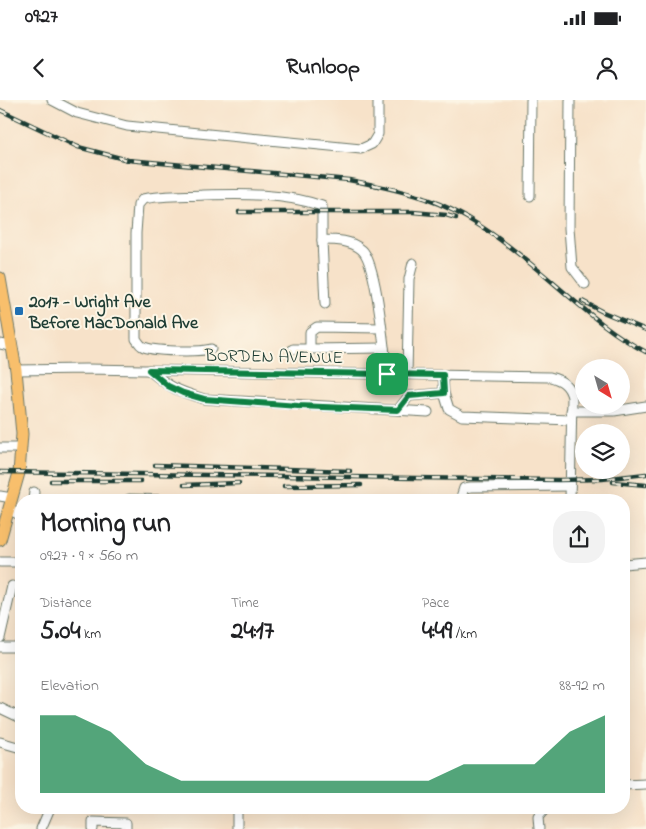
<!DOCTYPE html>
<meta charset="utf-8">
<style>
:root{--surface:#fff;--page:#f2f2f2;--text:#202124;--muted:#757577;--accent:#0b8043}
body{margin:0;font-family:"Indie Flower",sans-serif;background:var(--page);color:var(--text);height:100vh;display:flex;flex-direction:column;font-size:19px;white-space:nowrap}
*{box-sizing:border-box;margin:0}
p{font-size:16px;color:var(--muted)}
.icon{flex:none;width:28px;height:28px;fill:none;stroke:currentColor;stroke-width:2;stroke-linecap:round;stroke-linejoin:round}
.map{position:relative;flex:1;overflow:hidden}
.panel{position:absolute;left:15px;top:394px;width:615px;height:320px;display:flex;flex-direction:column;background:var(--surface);border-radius:20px;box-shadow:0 5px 20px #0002}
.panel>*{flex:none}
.needle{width:32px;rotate:143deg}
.controls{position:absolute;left:575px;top:259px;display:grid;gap:10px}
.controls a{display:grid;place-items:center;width:55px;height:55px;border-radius:50%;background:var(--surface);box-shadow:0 5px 20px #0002;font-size:25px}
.pin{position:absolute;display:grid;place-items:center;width:42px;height:42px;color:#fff;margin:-21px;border-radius:10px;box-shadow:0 2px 8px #0006}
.round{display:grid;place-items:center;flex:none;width:52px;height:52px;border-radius:20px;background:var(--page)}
.headline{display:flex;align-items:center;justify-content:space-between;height:85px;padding:0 25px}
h1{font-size:28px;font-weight:800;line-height:38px}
.metrics{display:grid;grid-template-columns:repeat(3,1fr);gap:8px;height:85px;padding:5px 25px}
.metrics div{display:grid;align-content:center}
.metrics b{font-size:25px;font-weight:800}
.metrics small{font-size:14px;font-weight:400}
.metrics p{font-size:14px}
.chart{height:140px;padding:10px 25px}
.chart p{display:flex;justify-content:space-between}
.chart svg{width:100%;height:90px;margin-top:5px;fill:var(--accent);opacity:.7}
.status{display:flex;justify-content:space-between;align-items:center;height:35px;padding:0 25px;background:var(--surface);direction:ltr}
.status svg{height:14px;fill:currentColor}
header{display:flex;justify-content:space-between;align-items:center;height:65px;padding:0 25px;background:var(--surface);font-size:22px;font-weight:800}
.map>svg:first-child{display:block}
</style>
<div class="status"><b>09:27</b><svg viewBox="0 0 49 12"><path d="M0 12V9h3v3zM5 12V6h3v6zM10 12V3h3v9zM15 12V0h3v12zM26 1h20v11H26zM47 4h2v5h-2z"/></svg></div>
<header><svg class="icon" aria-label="back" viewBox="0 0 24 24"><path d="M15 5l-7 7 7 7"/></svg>Runloop<svg class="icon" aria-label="person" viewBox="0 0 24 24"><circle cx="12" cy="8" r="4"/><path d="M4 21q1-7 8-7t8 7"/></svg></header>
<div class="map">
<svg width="646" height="729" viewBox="0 0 646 729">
<rect width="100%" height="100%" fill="#fcf5e5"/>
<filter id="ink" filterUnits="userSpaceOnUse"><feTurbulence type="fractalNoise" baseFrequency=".02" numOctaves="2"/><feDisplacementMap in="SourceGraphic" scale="10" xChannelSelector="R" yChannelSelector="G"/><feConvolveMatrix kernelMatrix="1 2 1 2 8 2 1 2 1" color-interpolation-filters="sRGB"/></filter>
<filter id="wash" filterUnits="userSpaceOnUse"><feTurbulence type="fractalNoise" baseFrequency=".0096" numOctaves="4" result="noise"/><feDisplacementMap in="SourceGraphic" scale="20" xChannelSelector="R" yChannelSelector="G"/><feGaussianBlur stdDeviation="1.12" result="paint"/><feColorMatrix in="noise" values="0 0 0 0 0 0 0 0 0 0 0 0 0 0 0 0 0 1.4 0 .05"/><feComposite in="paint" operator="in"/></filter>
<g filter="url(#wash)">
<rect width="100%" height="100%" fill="#f7e2c9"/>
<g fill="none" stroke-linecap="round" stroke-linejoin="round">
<path stroke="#87b9f4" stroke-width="2.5" d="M365,0l3,1"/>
</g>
</g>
<g filter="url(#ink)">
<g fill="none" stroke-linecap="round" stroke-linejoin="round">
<g stroke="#6b7768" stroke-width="11">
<g id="minor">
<path d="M52,0l25,13 50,13 234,23 11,-5 6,-10v-34"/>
<path d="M570,0l-1,128 3,39 13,17"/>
<path d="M530,96l1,-96"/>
<path d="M322,140l3,64"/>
<path d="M381,228l-64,-1 -7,5v17l74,-1"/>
<path d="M0,244l11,2"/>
<path d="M211,249c-12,3 -59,3 -69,-3 -3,-2 -4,-5 -6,-7v-106l2,-28 5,-6c20,-4 41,-3 61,-4 38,-1 81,-2 118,11v34c15,0 29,0 40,10 15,13 22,100 25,123"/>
<path d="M293,249h17"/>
<path d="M16,270l70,-1 464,8c12,3 19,8 22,20l-2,103"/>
<path d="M149,270c21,18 29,21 55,29l224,13"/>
<path d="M407,274l2,-95 4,-16"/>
<path d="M443,275l1,18 5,16 13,7 109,4"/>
<path d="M398,310l11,-14 35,-3"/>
<path d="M571,311h43l32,-5"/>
<path d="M0,348h21"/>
<path d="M0,396l12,2"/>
<path d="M129,399l45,1"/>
<path d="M33,400l1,-8"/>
<path d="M460,400l4,-12 7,-1 99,-1"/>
<path d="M9,409l12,7"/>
<path d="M0,462h21"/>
<path d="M624,464l22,-2"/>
<path d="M0,538l12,-52"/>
<path d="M0,547h18"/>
<path d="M0,608l21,10"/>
<path d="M0,642l21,6"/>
<path d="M624,685l22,-1"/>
<path d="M237,708v21"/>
<path d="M41,729l9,-21"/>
<path d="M93,729v-7l33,1v6"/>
<path d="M539,729l-1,-12 8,-9"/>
</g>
</g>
<g stroke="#6b7768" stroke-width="13">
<path id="major" d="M0,178l16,92 6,64 -3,39 -19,67"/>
</g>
<use href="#minor" stroke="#fff" stroke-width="9"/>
<use href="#major" stroke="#f8bf6c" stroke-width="11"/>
<g stroke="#1f3d34" stroke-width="4.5">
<g id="rail">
<path d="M0,10l78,37 50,13 221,20c26,5 52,10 77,19 39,13 75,40 106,66 37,30 71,65 114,87"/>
<path d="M239,112h174l33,3 10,3"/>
<path d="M582,201l21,11 43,18"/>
<path d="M155,365l195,6"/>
<path d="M590,371l27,-1"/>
<path d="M0,372l559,8 43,-1 44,-5"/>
<path d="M51,381h90"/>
<path d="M613,382l33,3"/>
<path d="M184,385l55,-2"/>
<path d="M284,386l77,-1"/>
</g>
</g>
<use href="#rail" stroke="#fcf5e5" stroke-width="2.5" stroke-dasharray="8" stroke-linecap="butt"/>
</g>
</g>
<g fill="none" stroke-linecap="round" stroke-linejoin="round" filter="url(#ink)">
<g stroke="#fff" stroke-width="10">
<path id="route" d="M149,270l294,5 1,18 -35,3 -11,14 -100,-4 -94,-7 -21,-6 -15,-7z"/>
</g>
<use href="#route" stroke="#0b8043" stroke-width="6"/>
</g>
<rect fill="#1f6fb2" stroke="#fcf5e5" stroke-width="2" x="14" y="206" width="10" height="10" rx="2.5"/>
<g text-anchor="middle" stroke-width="4" stroke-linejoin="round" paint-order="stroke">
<g font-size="18" font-weight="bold" fill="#1f3d34" stroke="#fcf5e5" text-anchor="start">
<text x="29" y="207">2017 - Wright Ave<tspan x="29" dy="21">Before MacDonald Ave</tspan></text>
</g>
<g font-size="18" fill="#1f3d34" stroke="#fcf5e5">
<text transform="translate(274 256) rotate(1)" y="6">BORDEN AVENUE</text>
</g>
</g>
</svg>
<div class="controls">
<a><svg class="needle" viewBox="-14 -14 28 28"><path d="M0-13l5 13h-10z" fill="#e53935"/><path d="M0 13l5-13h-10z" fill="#757577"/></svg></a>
<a><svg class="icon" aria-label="layers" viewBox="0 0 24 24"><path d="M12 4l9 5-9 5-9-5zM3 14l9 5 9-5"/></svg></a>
</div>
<div class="pin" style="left:387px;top:274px;background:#1e9e55"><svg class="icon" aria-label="arrive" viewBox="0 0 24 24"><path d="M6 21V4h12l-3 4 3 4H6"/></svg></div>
<section class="panel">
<div class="headline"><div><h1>Morning run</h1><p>09:27 · 9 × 560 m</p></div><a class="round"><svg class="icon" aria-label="share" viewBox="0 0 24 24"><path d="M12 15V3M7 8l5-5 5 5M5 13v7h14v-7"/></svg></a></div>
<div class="metrics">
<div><p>Distance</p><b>5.04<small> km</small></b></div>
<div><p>Time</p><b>24:17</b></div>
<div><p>Pace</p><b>4:49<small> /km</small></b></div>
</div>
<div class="chart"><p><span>Elevation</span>88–92 m</p>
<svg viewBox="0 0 160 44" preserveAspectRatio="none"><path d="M0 44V6L10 6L20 14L30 30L40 38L50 38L60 38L70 38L80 38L90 38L100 38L110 38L120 30L130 30L140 30L150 14L160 6V44z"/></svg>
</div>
</section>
</div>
